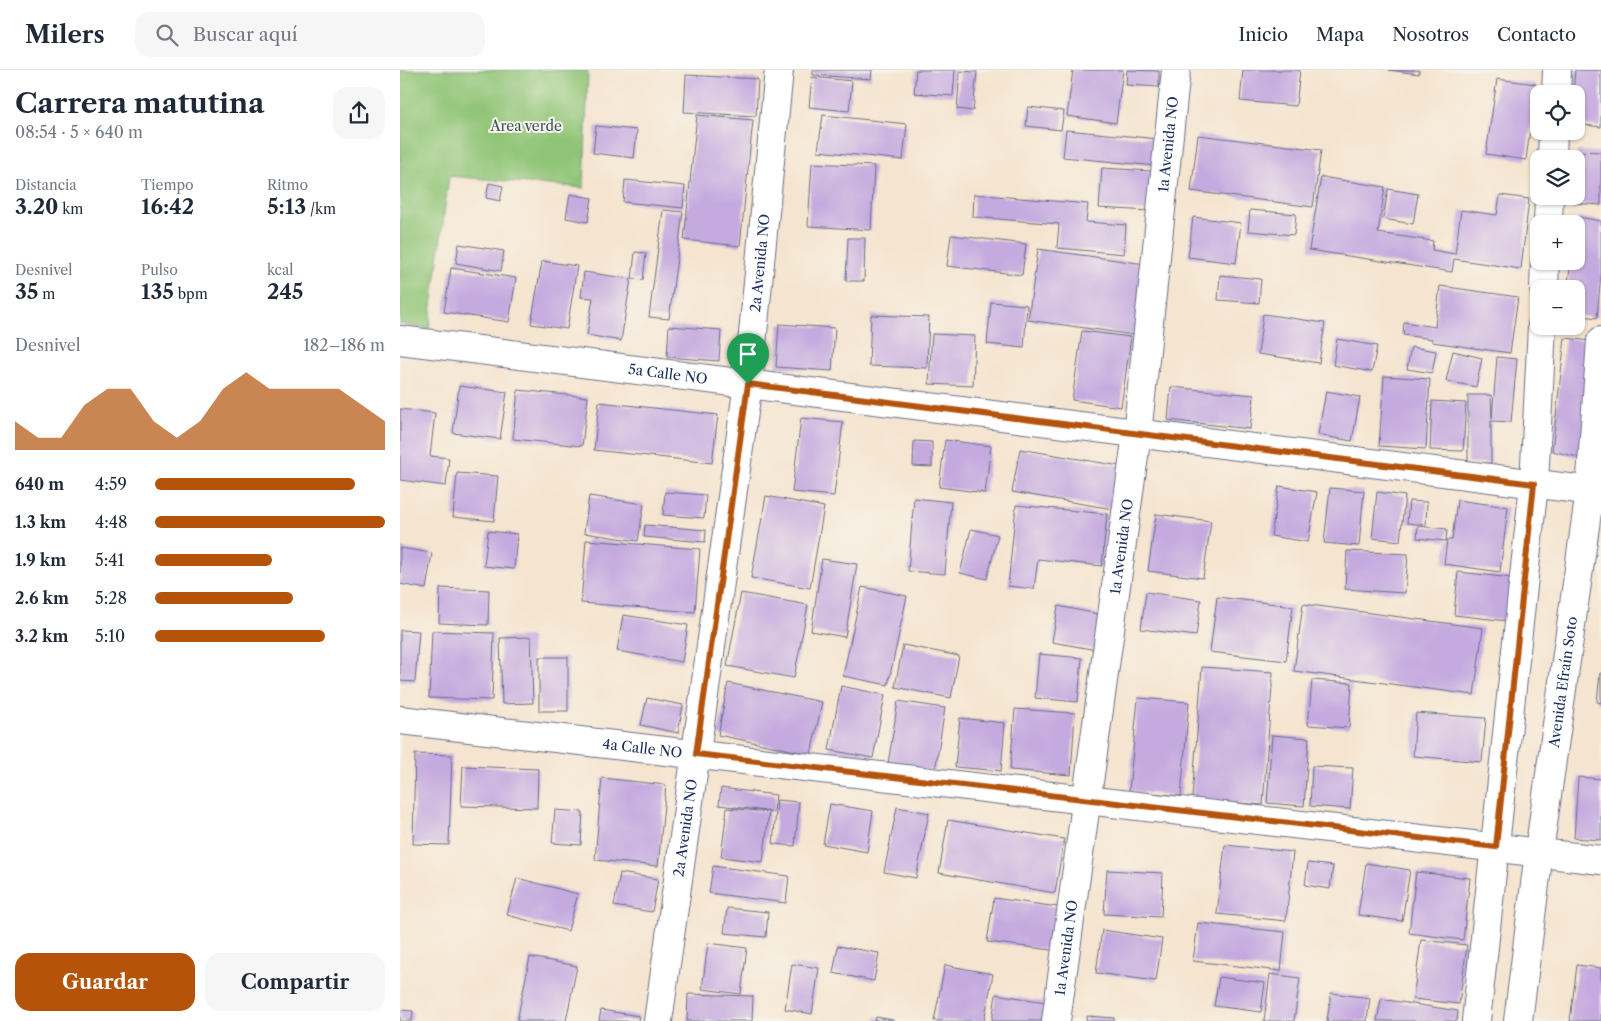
<!DOCTYPE html>
<html lang="es">
<meta charset="utf-8">
<style>
:root{--surface:#fff;--page:#f6f6f7;--text:#1f2937;--muted:#747a83;--line:#e0e1e3;--accent:#b45309}
body{margin:0;font-family:"Libre Caslon Text",serif;background:var(--page);color:var(--text);height:100vh;display:flex;flex-direction:column;font-size:19px;white-space:nowrap}
*{box-sizing:border-box;margin:0}
p{font-size:16px;color:var(--muted)}
.icon{flex:none;width:28px;height:28px;fill:none;stroke:currentColor;stroke-width:2;stroke-linecap:round;stroke-linejoin:round}
.map{position:relative;flex:1;overflow:hidden}
.side{display:flex;flex-direction:column;background:var(--surface);width:400px}
.side>*{flex:none}
.fabs{position:absolute;left:1130px;top:15px;display:grid;gap:10px}
.fabs a{display:grid;place-items:center;width:55px;height:55px;border-radius:10px;background:var(--surface);box-shadow:0 1px 4px #0004;font-size:25px}
.pin{position:absolute;display:grid;place-items:center;width:42px;height:42px;color:#fff;margin:-51px -21px;border-radius:50% 50% 50% 0;rotate:-45deg;box-shadow:0 0 5px #0007}
.pin .icon{rotate:45deg}
.round{display:grid;place-items:center;flex:none;width:52px;height:52px;border-radius:15px;background:var(--page)}
.summary{display:flex;align-items:center;justify-content:space-between;height:85px;padding:0 15px}
h1{font-size:28px;font-weight:700;line-height:38px}
.metrics{display:grid;grid-template-columns:repeat(3,1fr);gap:8px;height:85px;padding:5px 15px}
.metrics div{display:grid;align-content:center}
.metrics b{font-size:21px;font-weight:700}
.metrics small{font-size:14px;font-weight:400}
.metrics p{font-size:14px}
.chart{height:140px;padding:10px 15px}
.chart p{display:flex;justify-content:space-between}
.chart svg{width:100%;height:90px;margin-top:5px;fill:var(--accent);opacity:.7}
.button{display:flex;gap:10px;margin-top:auto;padding:10px 15px}
.button a{flex:1;height:58px;border-radius:15px;background:var(--accent);color:#fff;font-size:20px;font-weight:700;line-height:58px;text-align:center}
.button a+a{background:var(--page);color:var(--text)}
ul{padding:0 15px;list-style:none;font-size:16px}
li{display:grid;grid-template-columns:80px 60px 1fr;align-items:center;height:38px}
li i{height:12px;border-radius:6px;background:var(--accent)}
header{display:flex;align-items:center;gap:30px;box-sizing:border-box;height:70px;padding:0 25px;background:var(--surface);border-bottom:1px solid var(--line)}
header strong{font-size:24px}
nav{display:flex;gap:28px;margin-inline-start:auto;font-size:18px}
.search{width:350px;height:45px;background:var(--page);display:flex;align-items:center;gap:12px;box-sizing:border-box;padding:0 18px;border-radius:15px;color:var(--muted);font-size:19px}
main{display:flex;flex:1;min-height:0}
.map>svg:first-child{display:block}
</style>
<header>
<strong>Milers</strong>
<div class="search"><svg class="icon" aria-label="search" viewBox="0 0 24 24"><circle cx="10" cy="10" r="6"/><path d="M15 15l6 6"/></svg>Buscar aquí</div>
<nav><a>Inicio</a><a>Mapa</a><a>Nosotros</a><a>Contacto</a></nav>
</header>
<main>
<section class="side">
<div class="summary"><div><h1>Carrera matutina</h1><p>08:54 · 5 × 640 m</p></div><a class="round"><svg class="icon" aria-label="share" viewBox="0 0 24 24"><path d="M12 15V3M7 8l5-5 5 5M5 13v7h14v-7"/></svg></a></div>
<div class="metrics">
<div><p>Distancia</p><b>3.20<small> km</small></b></div>
<div><p>Tiempo</p><b>16:42</b></div>
<div><p>Ritmo</p><b>5:13<small> /km</small></b></div>
</div>
<div class="metrics">
<div><p>Desnivel</p><b>35<small> m</small></b></div>
<div><p>Pulso</p><b>135<small> bpm</small></b></div>
<div><p>kcal</p><b>245</b></div>
</div>
<div class="chart"><p><span>Desnivel</span>182–186 m</p>
<svg viewBox="0 0 160 44" preserveAspectRatio="none"><path d="M0 44V30L10 38L20 38L30 22L40 14L50 14L60 30L70 38L80 30L90 14L100 6L110 14L120 14L130 14L140 14L150 22L160 30V44z"/></svg>
</div>
<ul>
<li><b>640 m</b>4:59<i style="width:87%"></i></li>
<li><b>1.3 km</b>4:48<i style="width:100%"></i></li>
<li><b>1.9 km</b>5:41<i style="width:51%"></i></li>
<li><b>2.6 km</b>5:28<i style="width:60%"></i></li>
<li><b>3.2 km</b>5:10<i style="width:74%"></i></li>
</ul>
<div class="button"><a>Guardar</a><a>Compartir</a></div>
</section>
<div class="map">
<svg width="1201" height="951" viewBox="0 0 1201 951">
<rect width="100%" height="100%" fill="#f7f3e8"/>
<filter id="ink" filterUnits="userSpaceOnUse"><feTurbulence type="fractalNoise" baseFrequency=".02" numOctaves="2"/><feDisplacementMap in="SourceGraphic" scale="10" xChannelSelector="R" yChannelSelector="G"/><feConvolveMatrix kernelMatrix="1 2 1 2 8 2 1 2 1" color-interpolation-filters="sRGB"/></filter>
<filter id="wash" filterUnits="userSpaceOnUse"><feTurbulence type="fractalNoise" baseFrequency=".0096" numOctaves="4" result="noise"/><feDisplacementMap in="SourceGraphic" scale="20" xChannelSelector="R" yChannelSelector="G"/><feGaussianBlur stdDeviation="1.12" result="paint"/><feColorMatrix in="noise" values="0 0 0 0 0 0 0 0 0 0 0 0 0 0 0 0 0 1.4 0 .05"/><feComposite in="paint" operator="in"/></filter>
<g filter="url(#wash)">
<rect width="100%" height="100%" fill="#f5e4cf"/>
<path fill="#8fc476" stroke="#557a6a" d="M0,0h188l-4,118 -135,-12 -20,153 -29,-5z"/>
<g id="blocks">
<g fill="#c5aadf">
<path d="M413,0h59l-1,9 -58,-4z"/>
<path d="M516,0h39l-2,26 -39,-3z"/>
<path d="M673,0h50l-7,53 -49,-7z"/>
<path d="M727,0l32,1v16l-33,-2z"/>
<path d="M843,0h57l-4,36 -56,-5z"/>
<path d="M989,0h30v4z"/>
<path d="M1175,0h26v57l-25,-3v-30h-3z"/>
<path d="M560,1l17,1 -4,39 -16,-2z"/>
<path d="M286,5l72,4 -2,37 -72,-4z"/>
<path d="M412,7l40,4 -3,30 -40,-4z"/>
<path d="M1097,9l39,5 -10,76 -40,-6z"/>
<path d="M628,37l36,4 -3,19 -35,-4z"/>
<path d="M297,45l56,5 -13,126 -56,-6z"/>
<path d="M423,45l84,9 -4,36 -85,-9z"/>
<path d="M196,56l41,4 -3,28 -41,-5z"/>
<path d="M666,60l93,9 -3,27 -93,-9z"/>
<path d="M798,65l123,15 -8,57 -122,-16z"/>
<path d="M1177,81l24,1v53l-27,-2v-7h2z"/>
<path d="M412,93l62,3 -3,64 -63,-4z"/>
<path d="M702,98l50,3 -2,40 -51,-3z"/>
<path d="M921,107l64,10 -7,46 55,8 -1,9 23,4 6,-44 36,5 3,-20 29,4 -8,70 -67,-10 -2,13 -143,-22z"/>
<path d="M225,110l60,6 -2,22 -60,-6z"/>
<path d="M89,113l14,3 -3,15 -14,-3z"/>
<path d="M988,119l30,5 -5,30 -30,-5z"/>
<path d="M170,124l22,4 -4,24 -22,-4z"/>
<path d="M574,124l114,10 -2,18 40,3 -2,29 -67,-6 2,-24 -86,-7z"/>
<path d="M263,140l20,2 -14,107 -20,-2z"/>
<path d="M850,140l46,4 -2,21 -46,-4z"/>
<path d="M793,147l48,6 -5,40 -48,-6z"/>
<path d="M1178,147l23,4v53l-4,44 -21,-3v-26h-9l4,-28h5z"/>
<path d="M551,165l75,9 -4,31 -75,-9z"/>
<path d="M448,168h17l-1,43h-18z"/>
<path d="M59,174l45,7 -3,20 -45,-8z"/>
<path d="M638,179l107,15 -10,71 -107,-15z"/>
<path d="M235,182l11,1 -3,27 -11,-1z"/>
<path d="M142,191l35,5 -10,63 -36,-5z"/>
<path d="M51,198l65,10 -7,44 -65,-10z"/>
<path d="M184,202l47,7 -10,62 -34,-6 6,-37 -12,-1z"/>
<path d="M820,205l41,4 -2,24 -41,-3z"/>
<path d="M1040,216l78,11 -8,56 -78,-11v-3l-29,-4 1,-13 31,5z"/>
<path d="M591,232l36,3 -3,43 -37,-4z"/>
<path d="M863,244l62,9 -6,40 -61,-9z"/>
<path d="M471,245l58,2 -2,51 -58,-2z"/>
<path d="M379,254l56,4 -3,43 -56,-4z"/>
<path d="M269,256l52,4 -2,31 -52,-4z"/>
<path d="M682,261l49,6 -10,70 -49,-7z"/>
<path d="M532,264l43,2 -2,50 -44,-2z"/>
<path d="M1165,268l35,4 -14,117 -34,-8z"/>
<path d="M937,269l40,7 -5,26 -39,-7z"/>
<path d="M1011,277l25,4 -4,22 -25,-4z"/>
<path d="M1053,281l29,7 -6,29 -30,-6z"/>
<path d="M1097,287l20,2 -6,63 -20,-1v42h-23v-68h23l1,24z"/>
<path d="M984,306l46,3 -4,70 -47,-3z"/>
<path d="M59,316l48,6 -7,47 -47,-6z"/>
<path d="M771,317l83,8 -4,34 -82,-9z"/>
<path d="M118,320l70,7 -6,49 -69,-7z"/>
<path d="M926,321l34,6 -8,44 -34,-6z"/>
<path d="M1032,331l34,2 -3,48 -33,-1z"/>
<path d="M199,332l119,13 -6,48 -118,-13z"/>
<path d="M0,339l35,4 -5,43 19,2 -3,28 -46,-6z"/>
<path d="M401,348l42,4 -9,74 -42,-4z"/>
<path d="M545,370l46,6 -6,47 -46,-6z"/>
<path d="M514,371l18,1v25l-19,-1z"/>
<path d="M620,379l100,17 -7,43 -101,-17z"/>
<path d="M57,403l41,3 -4,45 -41,-4z"/>
<path d="M879,416l38,6 -9,50 -37,-6z"/>
<path d="M930,418l34,3 -5,55 -35,-3z"/>
<path d="M265,422l41,3 -2,23 -41,-3z"/>
<path d="M977,422l28,4 -5,45 -28,-3z"/>
<path d="M189,426l55,8 -6,37 -54,-8z"/>
<path d="M366,426l58,11 -14,81 -59,-10z"/>
<path d="M514,428l37,4 -6,72 -37,-3z"/>
<path d="M1057,430l51,7 -8,65 -56,-8 3,-24h5z"/>
<path d="M1009,431l18,1 -1,23 -19,-2z"/>
<path d="M616,435l91,9 -5,52 -64,-7 -4,30 -26,-3z"/>
<path d="M756,444l55,7 -8,57 -55,-7z"/>
<path d="M245,455l61,5 -1,12 -61,-5z"/>
<path d="M1018,456l29,3 -1,12 -29,-3z"/>
<path d="M571,459l27,6 -11,44 -27,-6z"/>
<path d="M88,461l29,3 -3,35 -30,-3z"/>
<path d="M186,470l114,9 -5,63 -114,-9z"/>
<path d="M0,478l32,5 -6,36 -26,-5z"/>
<path d="M947,481l61,3 -3,39 -60,-4z"/>
<path d="M422,489l35,5 -12,73 -34,-6z"/>
<path d="M1058,502l55,6 -5,43 -54,-6z"/>
<path d="M462,517l45,9 -19,89 -45,-9z"/>
<path d="M40,518l49,2 -1,35 -49,-2z"/>
<path d="M746,522l55,8 -5,36 -55,-7z"/>
<path d="M341,523l67,12 -14,73 -67,-12z"/>
<path d="M817,527l76,9 -7,55 -76,-9z"/>
<path d="M903,534l180,24 -9,67 -180,-24z"/>
<path d="M658,536l45,9 -6,35 -45,-8z"/>
<path d="M223,545l65,10 -6,37 -65,-11z"/>
<path d="M0,560l19,1 -4,51 -15,-1z"/>
<path d="M32,561l62,2 -2,67 -63,-2z"/>
<path d="M131,567l2,66 -31,1 -2,-66z"/>
<path d="M503,575l56,11 -8,42 -56,-11z"/>
<path d="M639,584l43,4 -4,44 -43,-4z"/>
<rect x="139" y="587" width="29" height="54"/>
<path d="M802,597l71,5 -10,133 -71,-6z"/>
<path d="M1200,603h1v30l-4,-1z"/>
<path d="M912,610l40,3 -3,45 -41,-3z"/>
<path d="M328,613l94,19 -11,52 -93,-19z"/>
<path d="M441,616l44,9 -12,63 -44,-8z"/>
<path d="M247,628l36,7 -5,28 -37,-8z"/>
<path d="M738,628l51,4 -8,94 -52,-5z"/>
<path d="M498,631l47,7 -10,63 -47,-7z"/>
<path d="M615,639l60,4 -4,62 -61,-5z"/>
<path d="M1016,643l70,5 -4,44 -69,-6z"/>
<path d="M560,648l45,5 -4,48 -46,-4z"/>
<path d="M872,665l37,3 -5,68 -37,-3z"/>
<path d="M15,684l37,1 -3,90 -36,-1z"/>
<path d="M63,696l75,3 -1,39 -76,-2z"/>
<path d="M912,696l41,2 -3,41 -40,-3z"/>
<path d="M1178,707l23,2v61l-27,-2z"/>
<path d="M202,708l64,7 -8,81 -63,-6z"/>
<path d="M321,718l55,7 -2,17 -55,-7z"/>
<path d="M377,730l22,2 -4,44 -22,-2z"/>
<path d="M430,734l43,7 -6,41 -44,-8z"/>
<path d="M497,737l32,6 -13,65 -32,-6z"/>
<path d="M327,738l42,4 -6,50 -42,-5z"/>
<path d="M155,740l28,2 -2,33 -29,-2z"/>
<path d="M548,750l116,19 -9,54 -116,-20z"/>
<path d="M825,775l68,7 -7,69 -69,-7z"/>
<path d="M908,793l25,3 -3,23 -25,-4z"/>
<path d="M966,793l44,7 -8,51 -44,-6z"/>
<path d="M313,796l76,10 -3,27 -77,-10z"/>
<path d="M707,800l56,3 -2,44 -57,-3z"/>
<path d="M1016,802l54,6 -7,62 -54,-7z"/>
<path d="M220,803l38,6 -6,33 -38,-6z"/>
<path d="M117,808l61,16 -10,37 -61,-16z"/>
<path d="M594,828l64,9 -6,43 -65,-8z"/>
<path d="M327,838l41,4 -2,25 -42,-4z"/>
<path d="M798,853l87,9 -4,39 -88,-10z"/>
<path d="M702,860l60,9 -6,42 -60,-8z"/>
<path d="M1021,870l46,5 -8,59 -46,-5z"/>
<path d="M308,873l39,5 -6,46 -39,-5z"/>
<path d="M438,876l41,7 -5,28 -41,-8z"/>
<path d="M130,887l47,9 -11,55h-49z"/>
<path d="M392,894l27,4 -7,46 -27,-5z"/>
<path d="M545,895l48,9 -9,47h-50z"/>
<path d="M1177,895l24,3v53h-31z"/>
<path d="M870,904l30,4 -6,43h-30z"/>
<path d="M819,907l46,6 -4,29 -47,-6z"/>
<path d="M931,923l39,5 -3,23h-40z"/>
<path d="M288,924l65,2 -1,25h-65z"/>
<path d="M596,924l49,8 -3,19h-50z"/>
<path d="M981,929l77,12 -1,10h-80z"/>
<path d="M0,940l13,1 -1,10h-12z"/>
<path d="M201,940l38,6 -1,5h-39z"/>
<path d="M687,946l27,2v3h-28z"/>
<path d="M476,947l17,3v1h-18z"/>
</g>
</g>
</g>
<g filter="url(#ink)">
<use href="#blocks" fill-opacity="0" stroke="#676e86" stroke-width="1"/>
<g fill="none" stroke-linecap="round" stroke-linejoin="round">
<g stroke="#676e86" stroke-width="30">
<g id="minor">
<path d="M1156,24l1,-24"/>
<path d="M1152,89l1,-28"/>
<path d="M1148,154l1,-28"/>
<path d="M1144,219l1,-28"/>
<path id="s1" d="M0,270l1201,152"/>
<path id="s2" d="M0,650l1201,140"/>
<path id="s3" d="M258,951l90,-637 31,-314"/>
<path id="s4" d="M656,951l81,-587 39,-364"/>
<path d="M1076,951l58,-537 8,-158"/>
<path id="s5" d="M1118,951l21,-169 51,-361 11,-150"/>
</g>
</g>
<use href="#minor" stroke="#fff" stroke-width="28"/>
</g>
</g>
<g fill="none" stroke-linecap="round" stroke-linejoin="round" filter="url(#ink)">
<g stroke="#fff" stroke-width="10">
<path id="route" d="M348,314l786,100 -38,363 -800,-93z"/>
</g>
<use href="#route" stroke="#b45309" stroke-width="6"/>
</g>
<g text-anchor="middle" stroke-width="4" stroke-linejoin="round" paint-order="stroke">
<g font-size="14" fill="#385464" stroke="#f7f3e8">
<text x="126" y="61">Area verde</text>
</g>
<g font-size="14" fill="#1b2f5e" stroke="#f7f3e8">
<text dy="5" stroke="none"><textPath href="#s4" startOffset="884">1a Avenida NO</textPath></text>
<text dy="5" stroke="none"><textPath href="#s3" startOffset="765">2a Avenida NO</textPath></text>
<text dy="5" stroke="none"><textPath href="#s1" startOffset="270">5a Calle NO</textPath></text>
<text dy="5" stroke="none"><textPath href="#s4" startOffset="479">1a Avenida NO</textPath></text>
<text dy="5" stroke="none"><textPath href="#s5" startOffset="342">Avenida Efraín Soto</textPath></text>
<text dy="5" stroke="none"><textPath href="#s2" startOffset="244">4a Calle NO</textPath></text>
<text dy="5" stroke="none"><textPath href="#s3" startOffset="195">2a Avenida NO</textPath></text>
<text dy="5" stroke="none"><textPath href="#s4" startOffset="74">1a Avenida NO</textPath></text>
</g>
</g>
</svg>
<div class="fabs">
<a><svg class="icon" aria-label="locate" viewBox="0 0 24 24"><circle cx="12" cy="12" r="6"/><path d="M12 2v4M12 18v4M2 12h4M18 12h4"/></svg></a>
<a><svg class="icon" aria-label="layers" viewBox="0 0 24 24"><path d="M12 4l9 5-9 5-9-5zM3 14l9 5 9-5"/></svg></a>
<a>+</a>
<a>−</a>
</div>
<div class="pin" style="left:348px;top:314px;background:#1e9e55"><svg class="icon" aria-label="arrive" viewBox="0 0 24 24"><path d="M6 21V4h12l-3 4 3 4H6"/></svg></div>
</div>
</main>
